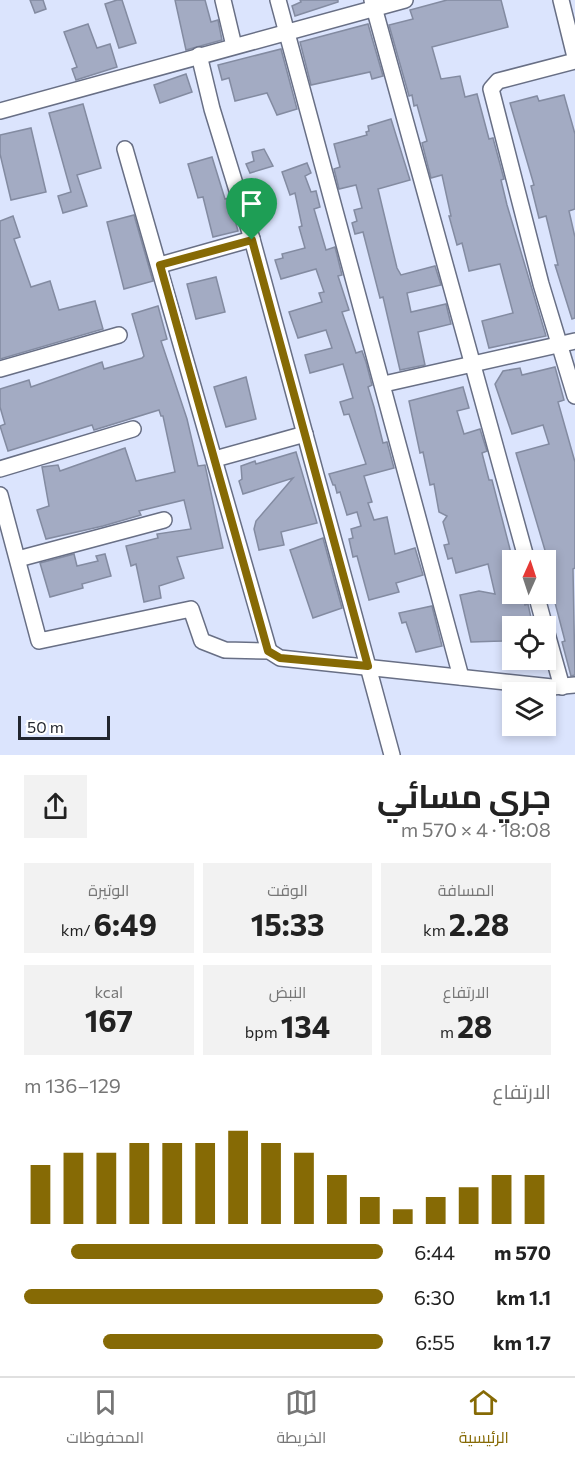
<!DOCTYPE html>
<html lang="ar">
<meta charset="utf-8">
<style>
:root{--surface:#fff;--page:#f2f2f2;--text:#222;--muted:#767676;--line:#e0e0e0;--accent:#866a05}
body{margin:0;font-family:Commissioner,Cairo,sans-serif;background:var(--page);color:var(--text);direction:rtl;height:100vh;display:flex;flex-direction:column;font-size:22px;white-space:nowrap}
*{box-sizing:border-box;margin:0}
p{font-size:20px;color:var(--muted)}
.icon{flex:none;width:33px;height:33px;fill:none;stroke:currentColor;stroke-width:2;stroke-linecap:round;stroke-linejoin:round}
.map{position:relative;height:755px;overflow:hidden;direction:ltr}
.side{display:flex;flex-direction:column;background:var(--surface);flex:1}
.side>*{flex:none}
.needle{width:39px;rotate:3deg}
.tools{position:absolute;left:502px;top:550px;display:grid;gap:12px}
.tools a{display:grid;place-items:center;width:54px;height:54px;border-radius:0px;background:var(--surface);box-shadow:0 3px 9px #0003;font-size:30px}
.scale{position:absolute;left:18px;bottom:15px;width:92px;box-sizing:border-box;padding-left:6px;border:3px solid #21252e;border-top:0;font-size:16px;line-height:21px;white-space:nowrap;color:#21252e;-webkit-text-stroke:4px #fff;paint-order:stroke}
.pin{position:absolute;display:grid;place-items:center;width:51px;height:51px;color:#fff;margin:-62px -26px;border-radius:50% 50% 50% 0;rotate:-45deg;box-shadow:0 0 6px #0007}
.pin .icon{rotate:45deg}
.round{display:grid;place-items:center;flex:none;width:63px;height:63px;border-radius:0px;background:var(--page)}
.summary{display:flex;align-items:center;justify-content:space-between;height:102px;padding:0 24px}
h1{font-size:33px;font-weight:700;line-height:45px}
.metrics{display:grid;grid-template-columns:repeat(3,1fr);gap:9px;height:102px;padding:6px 24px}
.metrics div{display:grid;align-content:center;border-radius:0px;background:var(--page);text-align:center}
.metrics b{font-size:30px;font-weight:700}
.metrics small{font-size:16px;font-weight:400}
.metrics p{font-size:16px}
.chart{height:168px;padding:12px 24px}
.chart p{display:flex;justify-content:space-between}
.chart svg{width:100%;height:108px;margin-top:6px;stroke:var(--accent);stroke-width:6}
ul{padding:0 24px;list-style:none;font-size:20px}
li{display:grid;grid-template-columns:96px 72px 1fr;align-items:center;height:45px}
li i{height:15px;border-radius:8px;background:var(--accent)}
.menu{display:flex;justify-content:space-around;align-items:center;height:84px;border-top:2px solid var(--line);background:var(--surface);font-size:16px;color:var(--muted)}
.menu a{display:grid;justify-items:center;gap:3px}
.menu .current{color:var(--accent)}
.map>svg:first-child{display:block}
</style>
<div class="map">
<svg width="575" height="755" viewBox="0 0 575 755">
<rect width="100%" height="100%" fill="#dbe4fd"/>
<g fill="#a3abc3" stroke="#838ba1" stroke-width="1.5">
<path d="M30,0h13l3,9 -11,4z"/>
<path d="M117,0h5l14,43 -17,5 -14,-44z"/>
<path d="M175,0h30l6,22 7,-2 4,20 -36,10z"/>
<path d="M300,0h38v2l-43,14 -3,-10 9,-4z"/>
<path d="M447,0h54l7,27 -76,20 9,32 19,-3 5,21 12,-3 12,45 4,-1 11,41 -3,1 6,25 39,131 -57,12 -7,-27 31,-8 -13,-49 -31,7 -7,-28 -5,2 -8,-29h2l-9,-41 -11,3 -9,-35 5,-2 -10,-36 -3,1 -2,-11 -3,1 -20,-71 24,-6 -3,-9z"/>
<path d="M88,24l9,24 13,-4 7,23 -41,13 -4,-11 5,-2 -13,-35z"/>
<path d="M368,24l15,52 -11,3 -2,-7 -59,13 -11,-43z"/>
<path d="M281,49l16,60 -20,6 -10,-22 -32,8 -6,-23 -7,2 -4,-15z"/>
<path d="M186,74l6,18 -32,11 -6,-18z"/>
<path d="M564,95l11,39v75l-6,2 6,26v81l-3,1 -17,-54h3l-12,-49 -7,2 -8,-32 3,-1 -24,-82 27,-7 2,5z"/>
<path d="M83,104l18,64 -24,7 10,31 -24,7 -5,-17 13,-4 -22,-79z"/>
<path d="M391,119l19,61 -32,9 19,79 4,7 34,-9 6,19 -34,8 4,19 35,-8 5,20 -33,8 7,33 -25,5 -17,-73 -3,1 -17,-66 -8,2 -3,-11 5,-2 -3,-11 8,-2 -6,-23 -17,4 -5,-20 6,-2 -6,-23 33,-9 -1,-3 3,-1 -1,-5z"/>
<path d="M31,128l15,64 -35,8 -11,-46v-19z"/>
<path d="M264,149l9,17 -23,7 -4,-9 8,-3 -2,-9z"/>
<path d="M212,157l13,42 4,-1 9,33 -25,6 -10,-40 -5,1 -10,-34z"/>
<path d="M307,163l4,10 -6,3 6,16 5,-1 4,16 -6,2 12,41 9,-3 7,28 -4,1 11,34 -7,2 14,41 6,-2 4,11 6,23 -4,2 6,20 9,36 4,-1 7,26 -30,8 8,26 -4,1 6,17 13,-3 8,37 20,-6 8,27 -27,8 3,9 -30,8 -12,-44 -4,1 -4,-18 4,-1 -2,-9 10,-3 -4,-14 -10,3 -7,-23 -3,1 -2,-8h-2l-4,-11 37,-10 -17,-50 -5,1 -4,-13 13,-4 -10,-34 -33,9 -5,-18 27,-7 -6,-18 -28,8 -9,-26 33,-10 -3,-9 5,-1 -8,-23 -35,10 -6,-19 8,-2 -1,-4 23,-6 -6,-21 3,-1 -7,-33 -5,2 -8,-23z"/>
<path d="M134,215l19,66 -29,8 -17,-67z"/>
<path d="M13,216l7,21 -6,2 17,48 19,-6 9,29 36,-9 8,28 -103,30v-138z"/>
<path d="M216,277l9,35 -29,7 -9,-35z"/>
<path d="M158,306l9,33 -6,2 26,78 11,47 7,-1 18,83 -46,9 7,21 -25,8 2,12 -17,4 -8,-38 -5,2 -5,-20 32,-8 -1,-4 34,-5 -7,-29 -45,11 2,4 -38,11 -57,13 -9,-29 12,-4 -7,-39 16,-2 2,6 65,-23 11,33 39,-9 -12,-56h-2l-2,-6 -65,20 -2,-5 -84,26 -8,-25 5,-2 -5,-17v-18l29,-9 2,7 71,-25 2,7 38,-11 2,-2 -12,-42z"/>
<path d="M555,367l9,33 -6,2 17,60v106l-2,1 2,106 -4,1 -9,-34 3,-1 -19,-73 4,-1 -34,-114 33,-9 -6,-19 -31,9 -17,-50 8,-13 17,-3 2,7z"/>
<path d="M246,377l10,42 -30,8 -12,-40z"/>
<path d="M463,387l6,21 -12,3 7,23 16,-5 7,22 -5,2 7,27h3l20,77 -9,3 7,21h3v13h9l3,11 3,-1 5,23h-20v10l-11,4 -31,1 -11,-47 19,-4 16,3 -7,-30 -32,9 -4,-15 -4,1 -4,-14 5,-1 -1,-4 -5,-18 4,-6 -8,-4 -5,-28 -4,1 -7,-33 -3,1 -11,-52z"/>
<path d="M296,452l21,71 -36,9 3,13 -25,5 -5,-21 2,-8 37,-43 -50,16 -4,-13 3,-2 -1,-13 14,-5 1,3z"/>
<path d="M323,538l19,70 -29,10 -23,-68z"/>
<path d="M74,554l3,12 21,-5 -2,-5 9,-2 6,22 -29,8 1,4 -33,9 -10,-34z"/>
<path d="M432,606l10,40 -26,6 -10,-30 -4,1 -3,-10z"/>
</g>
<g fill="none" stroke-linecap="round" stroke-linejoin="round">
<g stroke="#686f85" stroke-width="18">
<g id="minor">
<path d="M223,0l11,46"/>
<path d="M278,0l183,677"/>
<path d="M372,0l155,561"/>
<path d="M561,0l14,57"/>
<path d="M199,55l13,54 40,130 140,516"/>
<path d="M575,61l-77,20 -7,8 50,195 34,112"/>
<path d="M0,111l405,-111"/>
<path d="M125,149l144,502"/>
<path d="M160,265l92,-26"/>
<path d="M0,369l119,-34"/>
<path d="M384,384l191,-43"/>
<path d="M215,459l90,-25"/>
<path d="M0,469l133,-40"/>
<path d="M0,495l39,146 152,-32 11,32 23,9 44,1 11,7 272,29 23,-2"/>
<path d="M18,559l146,-39"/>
<path d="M536,594l9,33"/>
<path d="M546,630l16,57"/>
</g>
</g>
<use href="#minor" stroke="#fff" stroke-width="15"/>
</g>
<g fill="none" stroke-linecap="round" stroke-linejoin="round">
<g stroke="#fff" stroke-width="12">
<path id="route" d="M252,240l116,426 -88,-8 -12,-7 -108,-386z"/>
</g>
<use href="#route" stroke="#866a05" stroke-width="8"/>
</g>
</svg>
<div class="tools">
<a><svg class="needle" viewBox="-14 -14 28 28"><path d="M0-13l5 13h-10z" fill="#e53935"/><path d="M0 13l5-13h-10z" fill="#767676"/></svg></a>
<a><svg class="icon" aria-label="locate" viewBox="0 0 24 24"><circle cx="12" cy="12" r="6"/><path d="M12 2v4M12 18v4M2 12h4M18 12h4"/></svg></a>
<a><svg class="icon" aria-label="layers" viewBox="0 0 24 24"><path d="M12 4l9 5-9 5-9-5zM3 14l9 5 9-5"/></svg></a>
</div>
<div class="scale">50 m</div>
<div class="pin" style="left:252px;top:240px;background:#1e9e55"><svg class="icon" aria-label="arrive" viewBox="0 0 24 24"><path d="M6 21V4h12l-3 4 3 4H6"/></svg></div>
</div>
<section class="side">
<div class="summary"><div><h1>جري مسائي</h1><p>18:08 · 4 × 570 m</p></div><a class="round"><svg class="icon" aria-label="share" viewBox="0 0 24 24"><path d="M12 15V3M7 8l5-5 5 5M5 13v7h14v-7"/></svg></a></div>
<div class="metrics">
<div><p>المسافة</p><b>2.28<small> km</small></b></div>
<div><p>الوقت</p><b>15:33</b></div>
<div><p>الوتيرة</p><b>6:49<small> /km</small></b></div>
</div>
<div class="metrics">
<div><p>الارتفاع</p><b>28<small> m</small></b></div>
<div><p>النبض</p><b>134<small> bpm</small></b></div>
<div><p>kcal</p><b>167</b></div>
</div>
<div class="chart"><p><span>الارتفاع</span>129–136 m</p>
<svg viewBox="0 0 160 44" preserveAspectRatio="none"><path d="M5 44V20M15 44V15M25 44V15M35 44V11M45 44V11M55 44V11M65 44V6M75 44V11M85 44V15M95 44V24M105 44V33M115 44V38M125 44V33M135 44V29M145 44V24M155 44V24"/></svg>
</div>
<ul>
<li><b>570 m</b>6:44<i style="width:87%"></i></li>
<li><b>1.1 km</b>6:30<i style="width:100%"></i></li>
<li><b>1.7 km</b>6:55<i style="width:78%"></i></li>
</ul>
</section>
<nav class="menu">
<a class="current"><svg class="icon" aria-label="home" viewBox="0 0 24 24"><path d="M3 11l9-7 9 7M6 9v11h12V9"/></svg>الرئيسية</a>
<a><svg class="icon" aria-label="map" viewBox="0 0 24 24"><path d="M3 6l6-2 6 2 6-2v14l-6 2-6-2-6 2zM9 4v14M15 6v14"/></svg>الخريطة</a>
<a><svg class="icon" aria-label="saved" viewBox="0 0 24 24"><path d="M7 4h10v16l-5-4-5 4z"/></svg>المحفوظات</a>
</nav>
